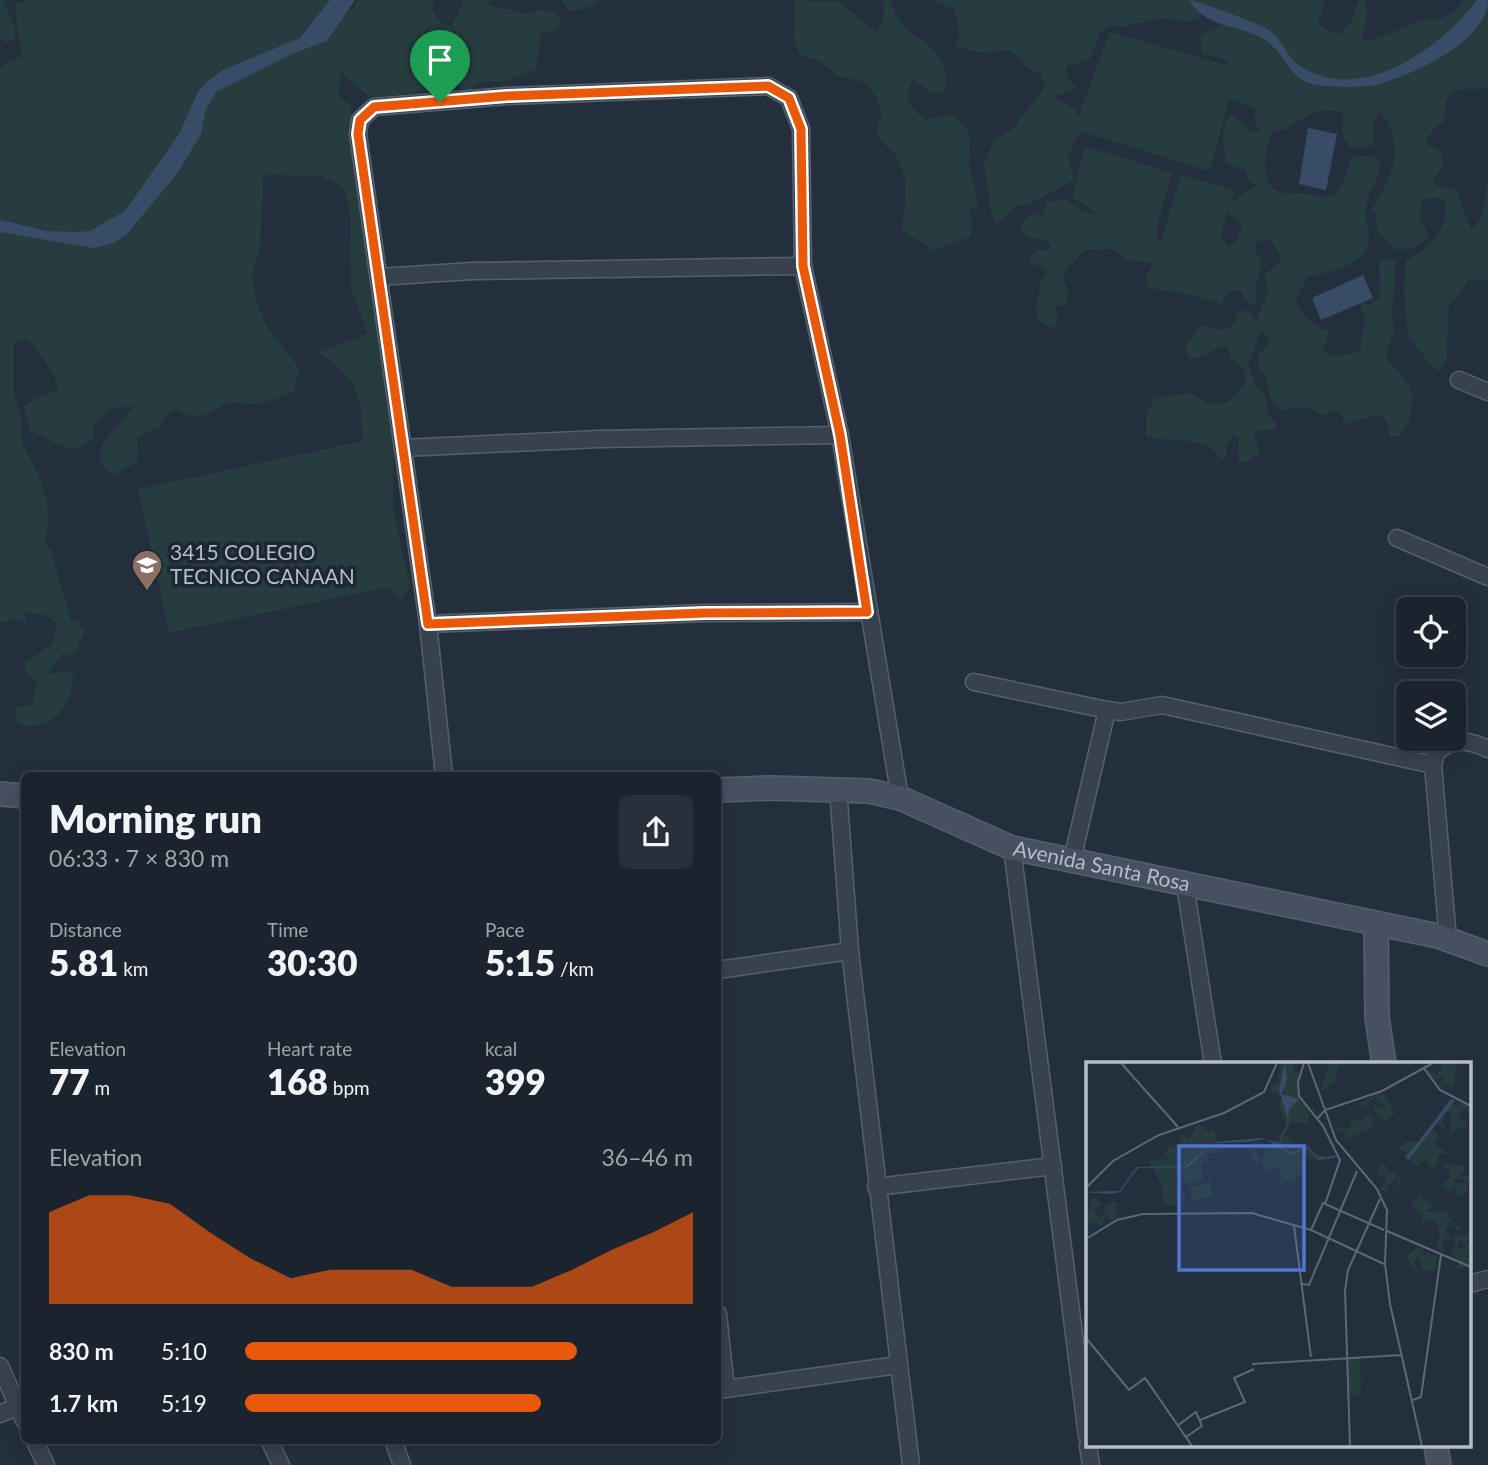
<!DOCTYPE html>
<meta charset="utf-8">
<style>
:root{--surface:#1b232e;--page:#282f3a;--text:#f1f3f6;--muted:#a0a4aa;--line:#39404a;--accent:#ea580c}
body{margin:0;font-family:Lato,sans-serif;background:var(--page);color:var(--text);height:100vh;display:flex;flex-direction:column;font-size:26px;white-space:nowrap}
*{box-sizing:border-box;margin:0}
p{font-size:23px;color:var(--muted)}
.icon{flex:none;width:38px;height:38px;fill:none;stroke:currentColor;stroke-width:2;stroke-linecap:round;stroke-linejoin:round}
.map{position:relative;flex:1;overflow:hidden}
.side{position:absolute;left:21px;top:772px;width:700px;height:672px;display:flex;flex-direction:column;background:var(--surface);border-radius:10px;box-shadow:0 4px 18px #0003,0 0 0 2px var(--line)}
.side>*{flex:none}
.buttons{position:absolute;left:1396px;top:597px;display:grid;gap:14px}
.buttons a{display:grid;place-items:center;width:70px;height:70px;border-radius:10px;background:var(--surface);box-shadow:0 4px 18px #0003,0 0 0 2px var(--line);font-size:35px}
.pin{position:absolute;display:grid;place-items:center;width:60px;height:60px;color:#fff;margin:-72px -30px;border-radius:50% 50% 50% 0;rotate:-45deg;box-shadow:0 0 7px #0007}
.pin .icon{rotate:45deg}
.round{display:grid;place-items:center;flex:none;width:74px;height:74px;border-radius:10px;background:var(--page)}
.summary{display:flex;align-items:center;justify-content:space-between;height:119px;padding:0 28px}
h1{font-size:38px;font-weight:800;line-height:52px}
.figures{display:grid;grid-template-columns:repeat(3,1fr);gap:10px;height:119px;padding:7px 28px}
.figures div{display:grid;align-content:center}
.figures b{font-size:35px;font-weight:800}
.figures small{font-size:19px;font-weight:400}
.figures p{font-size:19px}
.chart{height:196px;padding:14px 28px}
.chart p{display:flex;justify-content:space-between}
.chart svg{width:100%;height:126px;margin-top:7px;fill:var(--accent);opacity:.7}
ul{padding:0 28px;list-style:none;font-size:23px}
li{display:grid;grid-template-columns:112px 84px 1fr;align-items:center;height:52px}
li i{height:18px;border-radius:9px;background:var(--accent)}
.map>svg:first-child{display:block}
</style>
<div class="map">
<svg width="1488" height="1465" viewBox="0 0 1488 1465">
<rect width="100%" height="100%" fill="#242f3e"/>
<g fill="#263c3f" fill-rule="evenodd">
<path d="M0,0h3l13,29 -2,9 -8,5 -6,-5z"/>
<path d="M25,0h319l-2,12 12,-4 3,-8h77l-2,10 7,11 12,6 13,-27h28l-3,5 41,9 12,-5 13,4 7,10 -9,9 -12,1 -5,36 -35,14c-15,-5 -22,-2 -33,9l-21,-14 -2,-11 -13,24c-22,1 -42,6 -63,6l-28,-25 -2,25 11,8 16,141 8,25 20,139 -1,99 17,78 -10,13 -12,-13 -219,46 -31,-144 225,-48c-2,-50 -4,-60 -45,-89l50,-18 -17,-46 -1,-76 -6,-24 -23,-12 -58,-1 -3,75 -8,24 4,26 10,25 33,43 -5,24c-15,6 -31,13 -48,12 -3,0 -7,-2 -10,-2 -24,1 -32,28 -60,6l-10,8 -6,11 -22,10 -1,25 -22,13c-40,-21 9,-51 19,-69l-24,3 -17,18v12c-22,21 -39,1 -63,-8l-6,-24 10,-8 25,-9c-5,-17 -19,-40 -33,-51l-12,3v51l7,24 1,25 17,34 8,25 1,25 -4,16 7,9 20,70h6l8,11 -8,14 1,6 -9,4 -6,-3 -16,21 26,-3c-1,7 0,15 -2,22 -7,23 -34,43 -55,28l-1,-14 17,-2 5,-22 -12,-14v-7l27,-17 5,-20 -8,-9 -24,-4 2,10 -13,-3 -14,4v-555l6,-5 17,-6c-3,-14 -8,-40 -7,-53z"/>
<path d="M562,0h37l-4,5 -25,7z"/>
<path d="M795,0l45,2 36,31 7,-12 1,-21h7c4,41 63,38 54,91l-12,3 -20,-15c-11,19 -3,28 12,41l25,-5c31,18 16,32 20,55 2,11 6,23 8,34l-10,8 5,12 -3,12 -37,15c-10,-10 -21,-12 -31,-22 2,-28 10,-42 -5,-71 -5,-10 -16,-13 -21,-26l6,-18 -6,-17 -11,-15 -28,-6 -16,-14 -21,-8 -6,-12z"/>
<path d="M934,0h391l-7,23 10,8 12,3 12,-14 6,-18 6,-2 3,15 -5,24 6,3 58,-23h15l12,-6 10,-13h25v88l-35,2 -7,12 -2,19 -11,9 -8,12c3,3 6,4 10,6 17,9 2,27 -3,34l5,4 19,3 15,40c16,-10 13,-33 17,-50v102l-20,-1 -9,16 -10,8 -3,57 -7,10c-16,-10 -17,-23 -31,-33l-4,-46 2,-31c21,-11 45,-34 39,-60l-12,-4 -12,5 -1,18 10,16 -14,11 -19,3 -20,-18 -1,-19 -6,1c22,-41 38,-62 10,-104l-7,11 1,24 -12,3 -12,-1 -7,-10v-25c-37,-9 -40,16 -71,20 -6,14 -13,48 3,58 8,5 23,3 33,4 11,2 16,4 27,1l12,-21 2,-13 10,-5h13l9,8c-2,16 -12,26 -15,41 -3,13 4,25 3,37 -3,23 -43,31 -62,35l-11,23c5,18 17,25 34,31l-7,17 2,5 11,3 24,-4 5,-34 -6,-17 12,4 9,-9 -1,-32 4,-5h13l-4,56 2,18 -9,23 24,29 4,12 -4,25 -10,14 -9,1 -4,-17 -8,-6 -34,10 -2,-9 -6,-4 -15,4c-7,-8 -29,-10 -39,-4l-13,-14 -2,-19 -8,-11v-13l9,-9 1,-6 -8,-9 -13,35 9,23 9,8 2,19 8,9 -1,6h-13l-8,4 6,18 -14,10h-7l-1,-25 -6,-1 -6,11v12l-6,-1c-12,-25 -53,-14 -74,-22v-20l8,-18 37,-5 16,10h20l18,-18v-14l-14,-13 -4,-12c-14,1 -23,13 -37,13l-5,-12 15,-21c15,1 22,8 35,-3l2,-12h12l7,10 12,-28 -3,-19 15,-12 1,-6 -11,-17 -12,2 -4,6 8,16 -6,21v18l-6,3 -11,-16 -11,4 -7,11 -33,-10 -40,-6 -2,-11 8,-14 -26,-3 -15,-11 -27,1 -18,17 -5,12 5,11 -1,12 -12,5 3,12 -5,9v-4l-4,4c-17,-11 -13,-18 -10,-35 2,-10 1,-14 8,-21l-3,-5 -13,-3 -1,-6 8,-9 12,2v-6l-5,-5 -18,-3 -7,-10 12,-14 10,4 5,-15 17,-3 21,13 13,2 -26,-17 13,-51 87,27 -15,53v16l4,-1 20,-66 54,15 -4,13 26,-18 -10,-6 -1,-8 -20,-8c-3,-20 -7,-34 5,-50l18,17 12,3 -6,-10v-14l-26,-11 -19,73 -130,-40 -12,25 6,24 -46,25 -12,1 -19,18 -6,-12 -7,-49 11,-24 21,-12c6,-16 21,-25 29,-42l-4,-12 -12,-4 -19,-19 -26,3 -29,-6 5,-13 -6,-25zM1207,8l15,18 -22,9 2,18 25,8v4l-117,-33 -32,85 -2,-7 -22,-12 22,-10 -8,-9 -2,-12 24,-8 10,-27 10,-7 13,2 37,-9 27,4 12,-4zM1228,212l14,14 -6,15 -7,6 -9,-12z"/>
</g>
<g fill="#394c67">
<path d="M330,0h25l-28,41 -33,12 -78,39 -10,17 -5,25 -24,40 -51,61 -12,8 -20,5 -94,-16v-12l46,11 30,1 14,-1 35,-20 54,-77 19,-42 10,-11 15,-11 77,-32z"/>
<path d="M1189,0c6,0 74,25 80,30 15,11 18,30 36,39 61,34 136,-22 172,-69h11c0,41 -74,74 -109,84 -15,4 -56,4 -70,-1 -19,-6 -26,-30 -41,-41 -27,-20 -57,-9 -79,-42z"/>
<path d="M1308,128l29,6 -11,56 -27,-6z"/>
<path d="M1363,275l10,23 -52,22 -9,-22z"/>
</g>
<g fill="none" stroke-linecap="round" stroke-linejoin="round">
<g stroke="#565f6c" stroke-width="19">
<g id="street">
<path d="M379,277l93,-6 331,-5"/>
<path d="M1459,380l29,12"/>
<path d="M403,448l196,-9 241,-4"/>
<path d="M1397,538l91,39"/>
<path d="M428,624l276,-11 163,-1"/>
<path d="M974,682l133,28 14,2 41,-7 271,60"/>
<path d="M444,775l-16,-151 -70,-490 2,-14 14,-13 133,-11 261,-10 21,12 12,31 2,137 37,169 60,363"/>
<path d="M838,788l12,163 61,514"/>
<path d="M1012,848l75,588"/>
<path d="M1072,860l35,-150"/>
<path d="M1185,885l28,179"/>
<path d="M1448,940l-15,-175 3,-12c18,-16 32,-13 52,-4"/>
<path d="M718,970l132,-19"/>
<path d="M876,1187l177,-21"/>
<path d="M1469,1284l19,-5"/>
<path d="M718,1314l8,75"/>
<path d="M0,1366l24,54"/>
<path d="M718,1390l180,-25"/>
<path d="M0,1414l18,-8"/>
<path d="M34,1440l12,25"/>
<path d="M269,1440l12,25"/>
<path d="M393,1440l9,25"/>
<path d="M1088,1446l3,19"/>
</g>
</g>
<g stroke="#565f6c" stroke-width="26">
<g id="secondary">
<path id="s1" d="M718,790l53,-2 98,3 31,7 112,50 426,88 50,18"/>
<path d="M0,794l24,2"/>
<path d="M1376,924l1,93 7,47"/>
<path d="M1436,1446l3,19"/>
</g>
</g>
<use href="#street" stroke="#38414e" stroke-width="16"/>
<use href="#secondary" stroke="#465061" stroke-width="23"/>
</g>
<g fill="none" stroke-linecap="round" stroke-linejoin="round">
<g stroke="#fff" stroke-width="14">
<path id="route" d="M768,86l21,12 12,31 2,137 37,169 27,177 -163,1 -276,11 -70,-490 2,-14 14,-13 133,-11z"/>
</g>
<use href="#route" stroke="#ea580c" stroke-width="9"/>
</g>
<defs>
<g id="school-pin" transform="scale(1.575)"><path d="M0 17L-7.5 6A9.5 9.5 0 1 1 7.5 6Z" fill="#8d6e63" stroke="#1d2633"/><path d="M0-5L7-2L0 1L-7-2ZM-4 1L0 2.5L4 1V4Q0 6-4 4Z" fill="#fff"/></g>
</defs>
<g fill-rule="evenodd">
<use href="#school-pin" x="147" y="565"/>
</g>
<g text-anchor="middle" stroke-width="7" stroke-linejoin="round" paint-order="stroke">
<g font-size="21" fill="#b4bcc9" stroke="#1d2633" text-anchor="start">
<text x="170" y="560">3415 COLEGIO<tspan x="170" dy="24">TECNICO CANAAN</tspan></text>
</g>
<g font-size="21" fill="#b4bcc9" stroke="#1d2633">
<text dy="7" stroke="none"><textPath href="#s1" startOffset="397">Avenida Santa Rosa</textPath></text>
</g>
</g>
<g transform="translate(1086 1062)">
<rect width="385" height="385" fill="#242f3e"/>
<path d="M195,1h14l-2,7 6,4v27l17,10h-8l1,12 -18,-1 -8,15 5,-2 2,8 5,-5 -4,11 15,-5 8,9 13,4 -10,4 -16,-7 4,16 -5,8 -4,-4v9l-10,-3 -3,5 -8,-2 8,-4 -5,-3 5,-5 -12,-4 -5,6 -5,-13 5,-8 -12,-6 6,12 -3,9 -11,-21 7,3 -2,-6 5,-2 16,4 15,-18 -9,-23 8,-10 -6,-7v8l-8,-2 -2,-8 12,-4 -5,-3zM244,1h10l3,3 -4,-1 -5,18 -13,7zM357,1l14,1 -3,8 6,3h-7l2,7 -5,7 -4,-7 -4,7 -3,-3 6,-10 -10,4 -9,-11 12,6zM296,30l13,21 -10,9 -4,-3 -4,10 3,-11 -8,-10 14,-1 -11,-7 2,-4 -11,9 5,4 -13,-5zM364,36l6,9 4,-4 9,3 -1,6 -2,-3 -10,6 10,9 -1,6 -4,-4 -11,9 1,-21 -5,-2 -3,9 4,10 -13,-9zM283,50l1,6 4,-1 -3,12 -30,12 6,-9 -10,-1 -1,-3h14l2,-8 10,1zM112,62l11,8 4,-3 5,8 -10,8v2l12,-5 9,4h-9l6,2 -4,5h-15l5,44 -19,3 -3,-13 19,-4 -1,-21 -7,-1 2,18 -15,7 1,-5 -8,2 5,17 -4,8 1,-9 -6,1 -2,11 -1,-6h-10l-2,-19 -13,-24 14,-4 6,5 -6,-9 6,-7h6l-5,-3 11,2 -2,-10 9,4zM345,64l8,10 -5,7 12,10 -9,2 1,8 -8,9 -1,-9 -5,-3 -6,7 -14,-11 3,-4 -11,-3 13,-9 10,2zM295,99l7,7 -2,4 10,1 5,7 -3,5 -1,-7 -5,4 7,12 -10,-11 -2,9 -7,-2 8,-13 -11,-3zM360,101l20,4 -8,10 12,-2 -1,7 -14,-4 -2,5h16l-5,12h-7l-1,-8 -7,5 -7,-7 8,-7v-8l-6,-2zM337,130l-1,7 12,6 -7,7 18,-1 12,15 6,-1 -5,4 3,4 7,2 2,-5v7l-5,6 -6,-3 -1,9 7,-1 6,-10 -1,16 -7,3h8v9l-20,4 8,-6 -8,-14 5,-2 -3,-11 8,-3 -9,-11h-6l7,5 -5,-2 -3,6 6,7 -8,1v11l-7,-3 4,-15 -4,-13 -15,2 2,-6 -12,-11zM10,136l7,7 -10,4 7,9 9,-8 -5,-1 2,-5 10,-3 1,13 -4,1 5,3 -7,2 -5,-5 -5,11 -10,-4 -5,4v-16l6,-1 -2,-8zM331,185l4,2 -1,8 3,-8 1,7 4,-5 1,7 8,-4 -2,17 -13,-1 -4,-14 -2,5 -4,-2 6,11 -6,-2 -5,-12zM262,295l12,1 1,38 -13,-1z" fill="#263c3f"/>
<path d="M199,1l2,16 -5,15 17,5 -10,11 -1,12 -9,24 14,7 14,-8 11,13 17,-2 3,1 -19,3 -13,-14 -8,6 -5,2 -4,-1 -24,-14 -16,3 -36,1 -25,24 -50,1 -18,24 -11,2 -23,-2 33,-1 18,-24 49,-1 27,-24 49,-4 17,5 9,-23 -9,-31z" fill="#394c67"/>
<path fill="none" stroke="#394c67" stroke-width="3.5" d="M348,62l19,-24M321,97l27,-35"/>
<path fill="none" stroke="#5e6776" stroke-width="2" d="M35,1l57,64M218,1l-6,19 1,14 24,30 17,34 -15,44M222,1l28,77 41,49 10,21 -2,54 5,40 32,142M337,5l17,23 31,16M232,56l7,-8 57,-19 51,-28M0,126l27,-27 46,-26 65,-22 40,-21 13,-29M208,164l17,131M301,169l84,36M0,177l31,-19 26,-6 109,-1 59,17M298,202l-73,-34 12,-27 61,27M216,222l7,1 48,-114M0,276l43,52 16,-12 47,68M166,302l149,-9M327,338l8,-3 20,-142M114,358l45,-18 -11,-24 20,-9M91,364l19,-14 6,14 -16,11M264,384l-5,-155 3,-21 32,-71"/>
<path fill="#5274d3" fill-opacity="0.15" stroke="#5274d3" stroke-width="3.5" d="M93,84h125v124h-125z"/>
<rect width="385" height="385" fill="none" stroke="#b4bcc9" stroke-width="3.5"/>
</g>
</svg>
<div class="buttons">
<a><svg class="icon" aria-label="locate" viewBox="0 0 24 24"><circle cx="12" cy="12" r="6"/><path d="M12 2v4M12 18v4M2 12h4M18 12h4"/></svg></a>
<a><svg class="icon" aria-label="layers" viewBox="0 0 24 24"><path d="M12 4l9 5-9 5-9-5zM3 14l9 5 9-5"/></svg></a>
</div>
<div class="pin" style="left:440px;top:102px;background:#1e9e55"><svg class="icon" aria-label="arrive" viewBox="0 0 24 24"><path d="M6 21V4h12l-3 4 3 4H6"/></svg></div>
<section class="side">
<div class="summary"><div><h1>Morning run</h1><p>06:33 · 7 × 830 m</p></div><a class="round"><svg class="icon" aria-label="share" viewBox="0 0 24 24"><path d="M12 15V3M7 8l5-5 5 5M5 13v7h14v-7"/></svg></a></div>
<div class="figures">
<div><p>Distance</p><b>5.81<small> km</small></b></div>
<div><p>Time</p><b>30:30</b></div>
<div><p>Pace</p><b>5:15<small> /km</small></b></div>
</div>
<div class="figures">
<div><p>Elevation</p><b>77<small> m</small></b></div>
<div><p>Heart rate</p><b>168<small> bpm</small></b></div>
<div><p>kcal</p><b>399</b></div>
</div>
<div class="chart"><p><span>Elevation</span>36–46 m</p>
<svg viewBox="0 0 160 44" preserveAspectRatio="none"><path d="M0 44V12L10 6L20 6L30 9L40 19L50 28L60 35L70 32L80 32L90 32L100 38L110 38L120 38L130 32L140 25L150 19L160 12V44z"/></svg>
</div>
<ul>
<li><b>830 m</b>5:10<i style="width:74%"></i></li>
<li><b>1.7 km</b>5:19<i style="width:66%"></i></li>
</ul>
</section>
</div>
